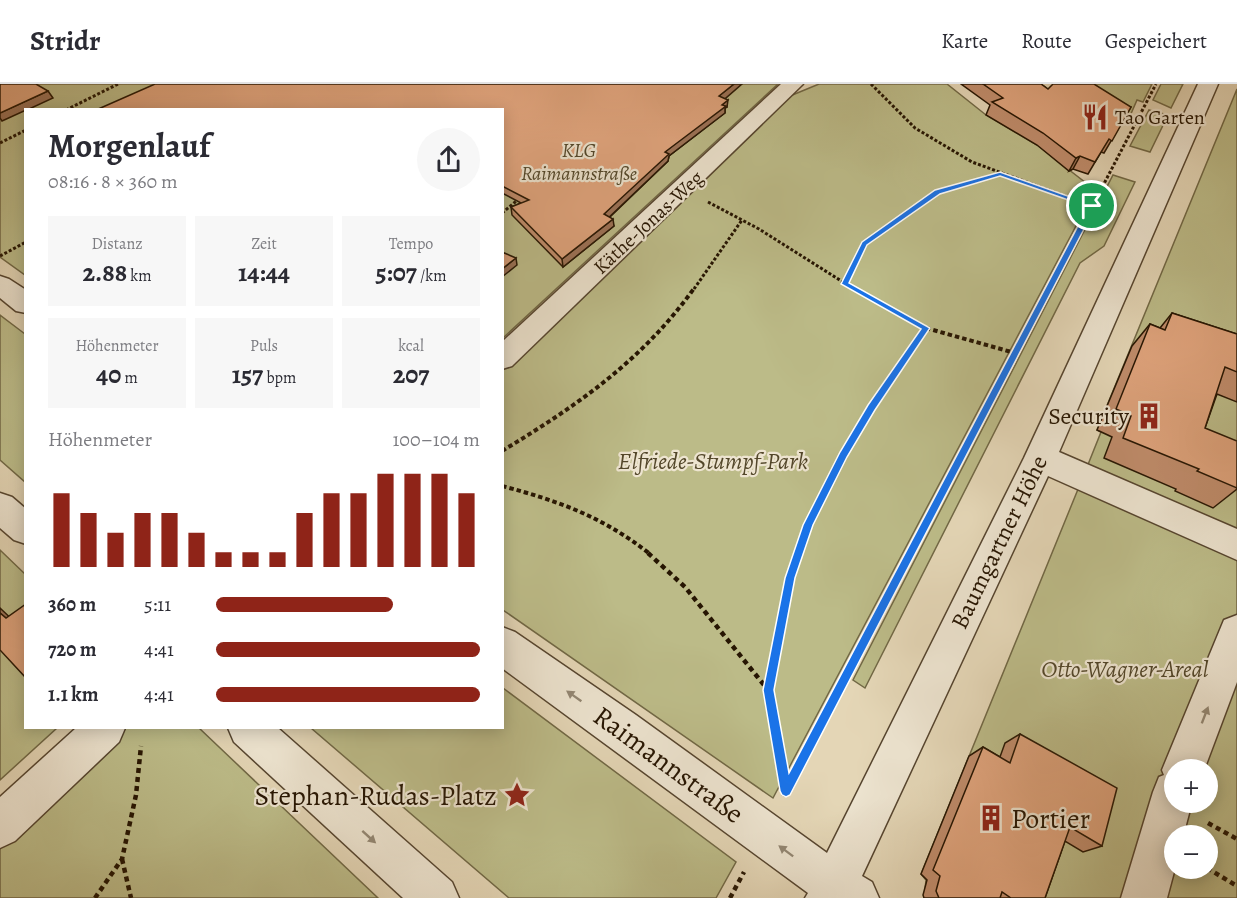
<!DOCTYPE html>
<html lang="de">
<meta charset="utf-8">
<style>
:root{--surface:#fff;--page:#f7f7f7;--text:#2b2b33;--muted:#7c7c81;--line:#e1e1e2;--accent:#8f2418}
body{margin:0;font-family:Alegreya,serif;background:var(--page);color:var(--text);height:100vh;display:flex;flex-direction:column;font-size:22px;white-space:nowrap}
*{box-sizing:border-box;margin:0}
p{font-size:20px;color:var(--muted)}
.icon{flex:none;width:33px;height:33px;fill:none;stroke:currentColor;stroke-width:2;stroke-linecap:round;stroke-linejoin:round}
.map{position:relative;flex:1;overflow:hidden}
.details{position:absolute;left:24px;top:24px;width:480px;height:621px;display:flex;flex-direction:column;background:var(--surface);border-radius:0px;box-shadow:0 3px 15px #0003}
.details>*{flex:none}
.controls{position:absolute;left:1164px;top:675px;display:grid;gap:12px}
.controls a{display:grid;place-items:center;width:54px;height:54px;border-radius:50%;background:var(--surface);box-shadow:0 3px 15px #0003;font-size:30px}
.pin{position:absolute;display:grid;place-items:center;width:51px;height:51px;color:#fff;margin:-26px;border:3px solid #fff;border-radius:50%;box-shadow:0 2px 6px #0007}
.round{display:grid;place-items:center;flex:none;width:63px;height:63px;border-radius:32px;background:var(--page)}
.head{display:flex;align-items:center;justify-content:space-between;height:102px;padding:0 24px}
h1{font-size:33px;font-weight:700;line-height:45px}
.stats{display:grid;grid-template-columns:repeat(3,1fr);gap:9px;height:102px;padding:6px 24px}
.stats div{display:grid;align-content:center;border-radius:0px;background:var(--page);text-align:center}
.stats b{font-size:26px;font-weight:700}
.stats small{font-size:16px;font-weight:400}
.stats p{font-size:16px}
.chart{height:168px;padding:12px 24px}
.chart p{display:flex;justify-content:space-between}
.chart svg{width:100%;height:108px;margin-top:6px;stroke:var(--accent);stroke-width:6}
ul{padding:0 24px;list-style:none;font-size:20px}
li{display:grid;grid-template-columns:96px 72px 1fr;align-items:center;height:45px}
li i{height:15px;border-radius:8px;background:var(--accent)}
header{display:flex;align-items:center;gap:36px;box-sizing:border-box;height:84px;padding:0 30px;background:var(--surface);border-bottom:2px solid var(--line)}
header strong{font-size:28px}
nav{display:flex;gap:33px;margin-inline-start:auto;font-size:21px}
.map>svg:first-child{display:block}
</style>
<header>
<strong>Stridr</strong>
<nav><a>Karte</a><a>Route</a><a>Gespeichert</a></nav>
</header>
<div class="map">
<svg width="1237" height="814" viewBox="0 0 1237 814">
<rect width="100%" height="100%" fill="#e4d6b6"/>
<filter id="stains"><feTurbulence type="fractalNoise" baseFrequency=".00333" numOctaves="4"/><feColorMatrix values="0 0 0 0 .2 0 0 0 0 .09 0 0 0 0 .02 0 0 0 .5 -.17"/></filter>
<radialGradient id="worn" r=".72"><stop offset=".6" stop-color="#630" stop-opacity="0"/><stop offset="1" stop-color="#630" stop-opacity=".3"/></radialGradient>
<g fill="#bcbb88" stroke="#716845" stroke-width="1.5" fill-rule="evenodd">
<path d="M8,0h770l-275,254 -1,-228h-476l-1,165 -25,-18v-169z"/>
<path d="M819,0h128l39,31 51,30 58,45 -322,608 -270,-188v-240l287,-274z"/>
<path d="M1066,0h86l-9,18 -6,-2 -7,16z"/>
<path d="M1161,0h22l-12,24 -18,-8z"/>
<path d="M1237,5v809h-313l2,-18 -5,-6 162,-397 18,-45 -4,-2zM1174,686h34v32h-34zM1174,752h34v32h-34z"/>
<path d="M1149,26l19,5 -18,37 -20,-6z"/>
<path d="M1113,91l22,7 -31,64 -24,17 -215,425 -12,-8z"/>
<path d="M0,231l25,19v148l-25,-22z"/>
<path d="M0,466l25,24 1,154h31l-57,52z"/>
<path d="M503,604l233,174 -20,36h-207l-198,-170h191z"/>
<path d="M126,644h73l179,170h-378v-50z"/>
</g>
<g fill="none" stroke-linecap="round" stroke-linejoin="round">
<g stroke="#56452f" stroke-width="3">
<g id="minor">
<path d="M781,0h22l-291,282 -10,3v-27z"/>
<path d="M1198,0h20l-159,368 178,77v31l-189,-84 -186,400 10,6 7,16h-74l3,-5 -306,-225v-41l13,5 121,83 191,138 197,-395z"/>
<path d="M0,192l9,3 17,11v23l-10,-2 -16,-13z"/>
<path d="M0,409l12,4 14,12v35l-12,-4 -14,-12z"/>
<path d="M1237,531v67l-33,88h-30v32h18l-9,34h-9l1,32 -8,30h-46l32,-106 6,-15 5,-2 -2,-5 62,-150z"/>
<path d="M76,644h49l-6,14 -104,99 -15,7v-51z"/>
<path d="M228,644h50l174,154 7,16h-56l-169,-156z"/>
</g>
</g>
<g stroke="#261502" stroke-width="3" stroke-dasharray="3 2" stroke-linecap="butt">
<path d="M871,0l44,44 57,34 120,44"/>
<path d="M66,26l52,-26"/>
<path d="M0,59l26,-13"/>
<path d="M708,118l51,27 95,60"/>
<path d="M502,129l18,-15"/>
<path d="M0,172l26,-14"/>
<path d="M844,200l20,-40 73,-52 63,-18"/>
<path d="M694,205l48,-69"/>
<path d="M1049,205l107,-205"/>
</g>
<g stroke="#261502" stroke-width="4" stroke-dasharray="4.5 3" stroke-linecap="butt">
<path d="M926,244l89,25"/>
<path d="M502,367c76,-46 141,-91 193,-164"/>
<path d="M502,402c57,15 101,31 148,68"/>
<path d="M798,470c28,-83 79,-154 128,-226l-75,-41"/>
<path d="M910,470l139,-267"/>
</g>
<g stroke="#261502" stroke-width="4.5" stroke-dasharray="5 4" stroke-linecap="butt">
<path d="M648,469l37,34 83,103"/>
<path d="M786,707l-18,-101 22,-112 9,-25"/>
<path d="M783,712l127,-243"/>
<path d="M1208,739l29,16"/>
<path d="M122,775l9,39"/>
<path d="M1207,784l30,18"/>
<path d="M95,814l27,-39 14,-64 5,-49"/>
<path d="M730,814l14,-26"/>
</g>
<use href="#minor" fill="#ede4d0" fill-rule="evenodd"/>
</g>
<g fill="#c08c6b" stroke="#261502" stroke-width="1.5">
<path d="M961,0h80l7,5 83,18 -27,46 -3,-1 -13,22 -15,-5 -4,2 -32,-26 -51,-30 4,-10z"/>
<path d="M725,15l2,8 -2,1v5l-56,43 -1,5 -58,56 4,9 -51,41 -51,-52 -1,-8 10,-4 -19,-10v-83z"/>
<path d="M1172,229l65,21v68l-20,-8 -12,34 32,61 -24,19 -38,-17 1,-2 -72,-31 8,-21 -15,-7 35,-84 18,-22 10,4z"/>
<path d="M1020,650l82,112 -19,6 -18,-11 -20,57h-121l-1,-3 4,-15 -6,-6 48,-118 14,-9 17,10 5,-14z"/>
</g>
<g fill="#9c7257" stroke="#261502" stroke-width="1.5">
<path d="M734,0h8l-23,20v-8z"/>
<path d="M48,7l5,7 -26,12h-1l-24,11 -2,-3v-5z"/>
<path d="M728,16l-1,7 -2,1v5l-56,43 -1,5 -64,61v-8l61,-62z"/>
<path d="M1080,72l-7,13 -4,2 7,-13z"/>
<path d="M613,135l1,7 -51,41 -1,-8z"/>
<path d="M516,174l1,7 -15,12v-8z"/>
<path d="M0,524l19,18 -13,-8 -6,-5z"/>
</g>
<g fill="#dfa37c" stroke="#261502" stroke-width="1.5">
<path d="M0,0h36l12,7 -48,22z"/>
<path d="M155,0h579l-15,12 9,4 -6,5 4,1 -61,46 4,2 -65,60 9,5 -51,40 -51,-52 18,-7 -27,-14v-76h-406z"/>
<path d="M983,0h58l7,5 5,-5h41l37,23 -19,34 -3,-2 -14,23 -15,-6 -4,2 -33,-25 -51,-31 11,-4z"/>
<path d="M502,168l14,6 -14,11z"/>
<path d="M1172,229l65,21v38l-12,-5 -20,61 32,13v47l-40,-17 2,-2 -76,-31 8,-22 -15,-7 34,-85 15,6z"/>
<path d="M26,520v74l-26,-28v-37l6,5z"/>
<path d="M1020,650l97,54 -15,58 -32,-19 -25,71h-34l-9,-6 -2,6h-61l-3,-7 4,-15 -7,-6 50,-123 27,16z"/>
</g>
<defs><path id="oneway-solid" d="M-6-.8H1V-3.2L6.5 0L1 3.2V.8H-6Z" transform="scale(1.5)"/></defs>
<g fill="#938773">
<use href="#oneway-solid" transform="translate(574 612) rotate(-145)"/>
<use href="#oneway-solid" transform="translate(1205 631) rotate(-69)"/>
<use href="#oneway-solid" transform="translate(369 753) rotate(42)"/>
<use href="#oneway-solid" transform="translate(786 767) rotate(-143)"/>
</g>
<path fill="#1a73e8" stroke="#fff" stroke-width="1.5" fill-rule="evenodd" d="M1000,88l96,34 -306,589 -4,2 -4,-2 -2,-4 -17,-101 22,-112 18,-53 37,-73 28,-47 53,-76 -80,-45 21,-42 73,-52zM1000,92l88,31 -299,566 -15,-83 21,-112 18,-53 34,-68 28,-47 55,-82 -81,-45 18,-38 73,-51z"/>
<defs>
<g id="restaurant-bare" transform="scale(2.07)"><path d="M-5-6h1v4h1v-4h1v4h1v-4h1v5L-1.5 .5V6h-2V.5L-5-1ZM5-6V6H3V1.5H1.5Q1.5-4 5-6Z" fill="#8f2418" stroke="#ede4d0" stroke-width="2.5" paint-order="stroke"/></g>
<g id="building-bare" transform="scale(2.07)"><path d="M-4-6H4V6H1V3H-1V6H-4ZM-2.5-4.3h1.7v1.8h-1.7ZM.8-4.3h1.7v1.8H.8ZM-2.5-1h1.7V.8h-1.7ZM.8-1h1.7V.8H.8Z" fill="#8f2418" stroke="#ede4d0" stroke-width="2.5" paint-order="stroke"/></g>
<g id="sight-bare" transform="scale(2.07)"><path d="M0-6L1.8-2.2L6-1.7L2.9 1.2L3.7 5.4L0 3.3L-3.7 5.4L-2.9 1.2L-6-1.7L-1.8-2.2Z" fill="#8f2418" stroke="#ede4d0" stroke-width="2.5" paint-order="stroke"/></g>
</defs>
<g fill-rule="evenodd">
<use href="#restaurant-bare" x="1095" y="33"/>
<use href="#building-bare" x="1149" y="332"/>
<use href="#sight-bare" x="517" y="711"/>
<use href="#building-bare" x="991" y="734"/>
</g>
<g text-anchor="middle" stroke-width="4.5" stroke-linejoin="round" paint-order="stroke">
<g font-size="20" fill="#261502" stroke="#ede4d0" text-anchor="start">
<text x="1115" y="40">Tao Garten</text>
</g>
<g font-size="20" font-style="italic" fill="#53472a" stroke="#ede4d0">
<text x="579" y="73">KLG<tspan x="579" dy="23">Raimannstraße</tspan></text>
</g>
<g font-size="20" fill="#261502" stroke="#ede4d0">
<text transform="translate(648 138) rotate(-43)" y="7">Käthe-Jonas-Weg</text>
</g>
<g font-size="24" fill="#261502" stroke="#ede4d0" text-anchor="end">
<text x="1129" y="340">Security</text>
</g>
<g font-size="24" font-style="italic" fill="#53472a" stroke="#ede4d0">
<text x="713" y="385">Elfriede-Stumpf-Park</text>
<text x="1125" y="593">Otto-Wagner-Areal</text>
</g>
<g font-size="24" fill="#261502" stroke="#ede4d0">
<text transform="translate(999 458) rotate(-64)" y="8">Baumgartner Höhe</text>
</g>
<g font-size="28" fill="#261502" stroke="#ede4d0">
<text transform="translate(669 680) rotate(36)" y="10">Raimannstraße</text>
</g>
<g font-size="28" fill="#261502" stroke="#ede4d0" text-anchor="end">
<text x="497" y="721">Stephan-Rudas-Platz</text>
<text x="1011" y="744" text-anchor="start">Portier</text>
</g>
</g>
<rect width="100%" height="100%" filter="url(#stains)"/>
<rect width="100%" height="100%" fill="url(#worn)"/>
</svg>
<div class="controls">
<a>+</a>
<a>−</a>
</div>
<div class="pin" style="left:1092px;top:122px;background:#1e9e55"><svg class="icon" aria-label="arrive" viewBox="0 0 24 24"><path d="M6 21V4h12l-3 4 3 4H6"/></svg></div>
<section class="details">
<div class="head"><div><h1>Morgenlauf</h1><p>08:16 · 8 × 360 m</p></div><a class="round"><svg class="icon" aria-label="share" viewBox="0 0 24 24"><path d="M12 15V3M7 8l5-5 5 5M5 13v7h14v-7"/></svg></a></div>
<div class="stats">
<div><p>Distanz</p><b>2.88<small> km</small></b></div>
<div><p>Zeit</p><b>14:44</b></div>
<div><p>Tempo</p><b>5:07<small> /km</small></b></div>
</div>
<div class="stats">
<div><p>Höhenmeter</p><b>40<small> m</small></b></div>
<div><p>Puls</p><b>157<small> bpm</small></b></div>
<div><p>kcal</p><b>207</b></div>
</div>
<div class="chart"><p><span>Höhenmeter</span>100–104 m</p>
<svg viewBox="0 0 160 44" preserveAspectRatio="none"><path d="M5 44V14M15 44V22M25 44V30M35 44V22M45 44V22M55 44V30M65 44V38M75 44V38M85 44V38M95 44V22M105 44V14M115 44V14M125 44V6M135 44V6M145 44V6M155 44V14"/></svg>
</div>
<ul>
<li><b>360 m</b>5:11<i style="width:67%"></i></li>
<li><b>720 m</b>4:41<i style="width:100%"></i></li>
<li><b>1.1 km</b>4:41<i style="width:100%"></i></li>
</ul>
</section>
</div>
